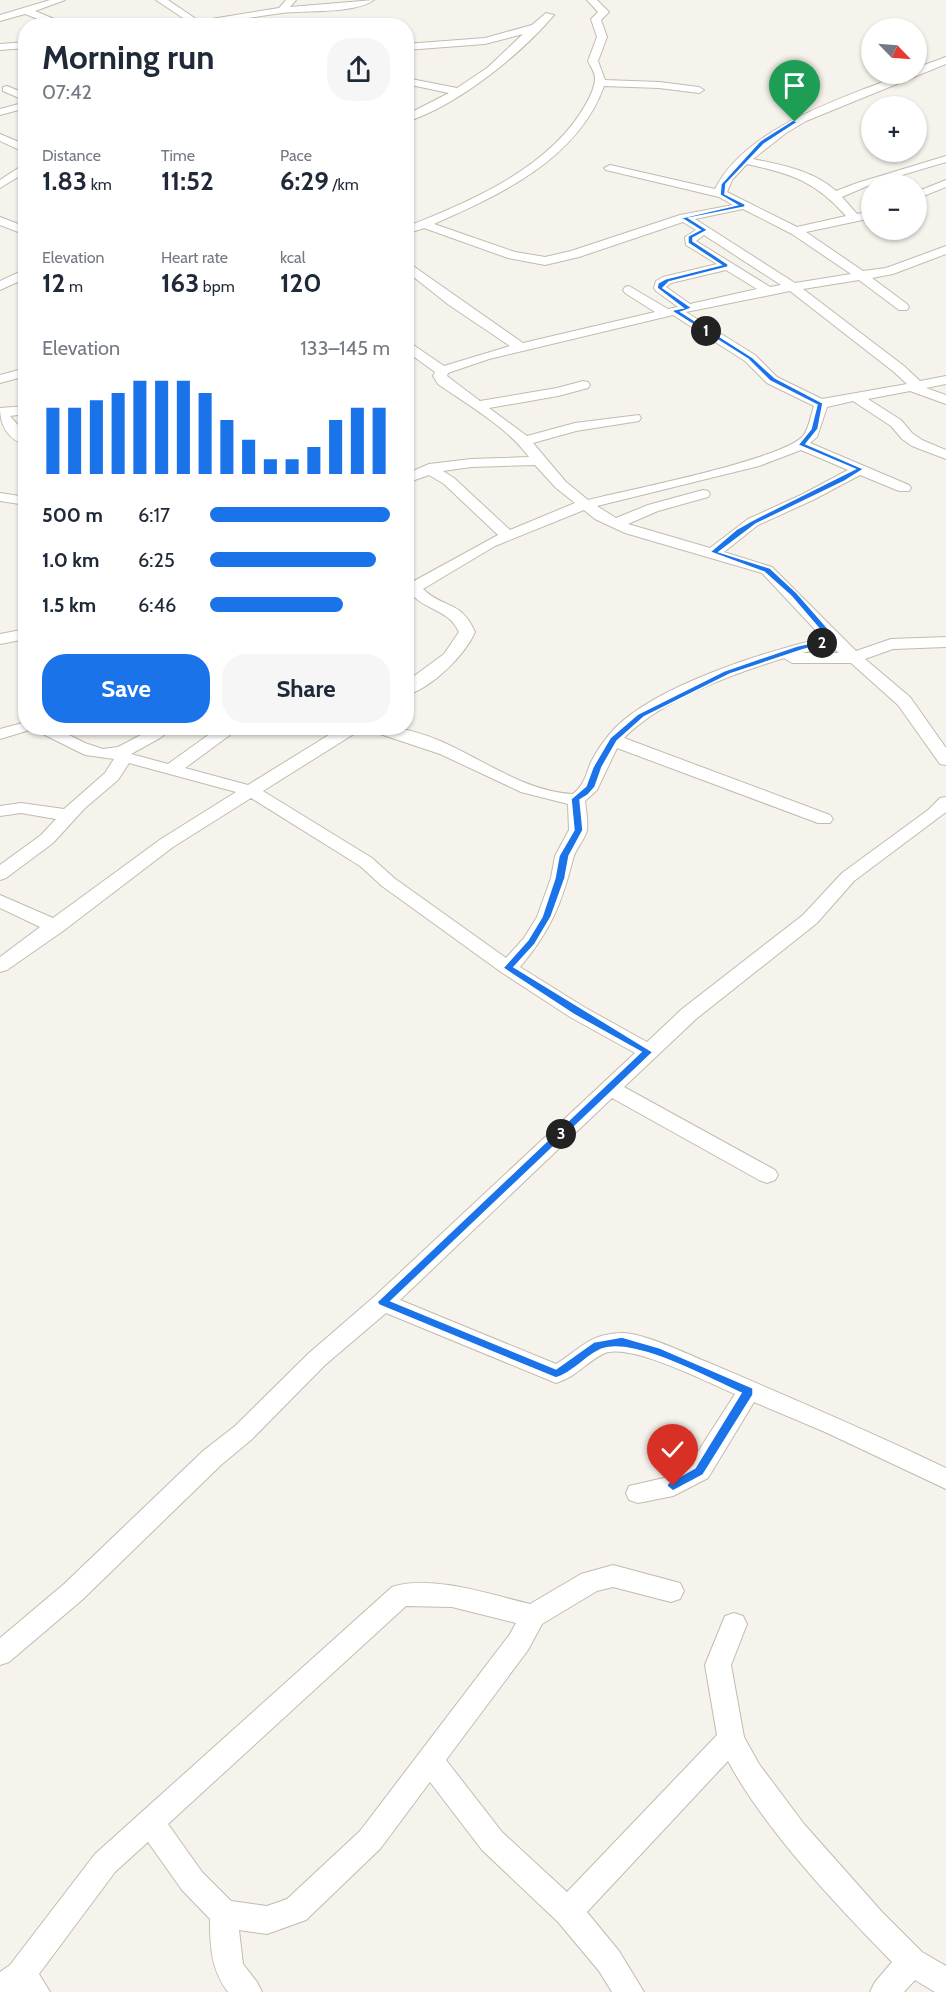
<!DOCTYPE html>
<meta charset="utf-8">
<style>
:root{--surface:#fff;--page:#f6f6f7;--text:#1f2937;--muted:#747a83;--accent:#1a73e8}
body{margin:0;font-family:Cabin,sans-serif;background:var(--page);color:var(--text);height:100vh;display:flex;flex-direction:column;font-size:22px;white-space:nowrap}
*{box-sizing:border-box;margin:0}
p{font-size:20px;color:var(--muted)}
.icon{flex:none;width:33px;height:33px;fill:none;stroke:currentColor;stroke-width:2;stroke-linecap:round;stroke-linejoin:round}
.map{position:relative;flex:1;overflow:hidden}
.details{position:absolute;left:18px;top:18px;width:396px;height:717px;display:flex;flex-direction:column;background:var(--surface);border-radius:24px;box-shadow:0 2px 4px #0004}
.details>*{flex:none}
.needle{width:39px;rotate:115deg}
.fabs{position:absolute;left:861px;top:18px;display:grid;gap:12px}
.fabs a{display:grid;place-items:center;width:66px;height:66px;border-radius:50%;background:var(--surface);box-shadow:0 2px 4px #0004;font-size:30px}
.pin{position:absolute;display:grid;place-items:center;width:51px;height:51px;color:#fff;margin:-62px -26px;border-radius:50% 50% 50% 0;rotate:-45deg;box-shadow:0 0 6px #0007}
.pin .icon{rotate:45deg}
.km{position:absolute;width:30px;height:30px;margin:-15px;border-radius:50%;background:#222;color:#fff;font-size:16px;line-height:30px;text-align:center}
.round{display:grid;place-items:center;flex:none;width:63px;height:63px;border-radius:24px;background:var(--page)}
.headline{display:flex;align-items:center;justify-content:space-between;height:102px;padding:0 24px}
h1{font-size:33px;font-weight:700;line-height:45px}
.figures{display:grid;grid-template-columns:repeat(3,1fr);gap:9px;height:102px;padding:6px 24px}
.figures div{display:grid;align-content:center}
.figures b{font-size:26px;font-weight:700}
.figures small{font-size:16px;font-weight:400}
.figures p{font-size:16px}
.chart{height:168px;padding:12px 24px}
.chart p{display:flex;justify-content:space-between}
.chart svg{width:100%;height:108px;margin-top:6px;stroke:var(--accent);stroke-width:6}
.cta{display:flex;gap:12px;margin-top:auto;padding:12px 24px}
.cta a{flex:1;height:69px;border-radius:24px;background:var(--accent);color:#fff;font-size:24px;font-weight:700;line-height:69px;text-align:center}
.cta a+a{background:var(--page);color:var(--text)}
ul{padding:0 24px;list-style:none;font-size:20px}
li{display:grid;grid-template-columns:96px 72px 1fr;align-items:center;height:45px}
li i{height:15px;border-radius:8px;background:var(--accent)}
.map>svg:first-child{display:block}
</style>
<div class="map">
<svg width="946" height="1992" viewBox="0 0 946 1992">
<rect width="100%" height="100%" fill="#f6f3ec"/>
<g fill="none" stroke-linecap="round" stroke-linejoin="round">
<g stroke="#c2bbae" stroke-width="2">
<g id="minor">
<path d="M50,0h15l-30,11 36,15h-15l-31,-12 -25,7v-6z"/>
<path d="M156,0h12l31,21 80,-13 7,-8h10l-6,7 84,-7c-20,14 -67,10 -92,13 -34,4 -67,13 -102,13l9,-4z"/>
<path d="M587,0h10l12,12 -8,8 6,17 -9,24 7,19 54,2 40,5 5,3 -5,3 -40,-5 -55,-2c-26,73 -104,109 -170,138l81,28 30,5 26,-6 109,-36 53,-10 -14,-8 -113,-27 -2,-2 6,-3 105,24c26,-52 98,-80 149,-100 18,-6 34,-15 52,-15v-6l30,-11v7l-140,57 -20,12 -33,26c29,6 61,12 83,32l21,-8 89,-27v6l-74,22 -30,13 15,17 15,-3v7l-66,14 57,39 23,-3 60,-22v8l-53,20 -21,4 35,26 2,3 -2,3h-8l-40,-30 -56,9 101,77 16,15 26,-5v8l-20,4 20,7v9l-36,-13 -42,8 33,21 11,13 10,7 24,10v9l-34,-13 -10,-7 -11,-13 -38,-25 -26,6 -10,30 -7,6 99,42 2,3 -2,3h-10l-39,-16 -47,25 -55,25 -34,27 48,15 84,84 35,-12 55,-2v10l-53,2 -28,10 45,38 36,51v17l-6,-1 -42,-59 -47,-42h-59l-8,-5c-51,16 -122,41 -160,80l206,77 3,4 -3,4h-12l-201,-75 -20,42 -12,11c1,9 3,20 2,29 -2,10 -12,19 -14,29 -11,44 -23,73 -53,108l64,40 63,35 35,-33 121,-94 39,-42 86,-63 12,-12 6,-1v15l-92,69 -37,42 -121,96 -72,68 151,83 3,5 -3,5 -8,3 -8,-3 -147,-82 -212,202 156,64c25,-15 31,-29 64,-31 20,-2 67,21 87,29 80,34 160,68 239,106v21l-121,-57 -71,-30 -46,76 -35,18 -35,7 -9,-3 -3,-7 3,-7 39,-9 22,-13 45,-70c-27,-11 -107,-53 -132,-40 -18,9 -25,22 -47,29l-170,-70 -61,52 -74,75 -30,25 -139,135 -73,62 -9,3v-27l64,-54 139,-133 32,-25 74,-73 66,-57 260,-243 -65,-36 -69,-45 -119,-86 -22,-20 -109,-68 -78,49 -110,84 -56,39 -7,2v-15l40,-30 -40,-19v-13l53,23 108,-79 75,-47 -107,-29 -11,17 -33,28 -32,35 -47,35 -6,2v-15l41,-30 15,-16 -35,-6 -21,3v-10l21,-3 43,6 41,-36 9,-14 -29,-4 -52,-26 -33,10v-10l26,-7v6h29l30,15 18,6 15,-2 36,-19h19l-13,10 -29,16 37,10 50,-36h18l-2,4 -49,36 63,17 92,-57h19l-2,4 -94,59 109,67 22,20 112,80 18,-20 13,-21 14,-39 4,-22 14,-26 -1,-26 -47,-12 -81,-38 -66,-22 -2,-4c7,0 16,-1 23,0 64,8 114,63 178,66 11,-8 13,-20 18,-32 6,-12 14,-23 23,-33 43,-44 150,-77 209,-91l-61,-65 -137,-40 -30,-14 -11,-9 -89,36 -72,43c21,20 38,11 52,43 -10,23 -44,57 -69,63v-13l38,-28 15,-22c-10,-22 -31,-21 -47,-37l-6,2v-19l8,3 84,-46 -54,-51 -15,-9 -23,8v-9l23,-10 42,-5 58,-2c-23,-31 -60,-51 -91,-73l-5,-8 2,-4 -29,-21v-11l38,26 66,-20 -61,-41 -43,-34v-10l117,82 132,-31 -30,-19 -2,-3 2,-3 4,-1 39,23 10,-2 -22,-16 -2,-3 2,-7 7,-4 54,-13 -31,-19 -1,-8 11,-7 -13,-8 -104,35 -34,8 -37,-7 -84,-30 -18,6v-7c66,-26 144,-59 180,-123 4,-7 9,-17 9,-26 0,-6 -5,-12 -7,-17l9,-24 -6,-18 7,-7zM747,164c45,10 68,17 99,52l-49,11 -70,-35 5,-12zM743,209l49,25 59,40 -56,9 -100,-64zM704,235l77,50 -11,2 -74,-46zM726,270l31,19 -67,15 -24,-17 5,-4zM790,291l104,81 13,12 -85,15 -45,-22 -22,-22 -69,-43zM673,315l72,46 22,22 47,23c-3,8 -5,23 -11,30 -21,24 -176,54 -215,64l-22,-18 -33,-39 43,-12 63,-10 2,-3 -2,-3 -64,8 -48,13 -38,-28 69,-12 30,-8 2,-3 -2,-3 -5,-1 -26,7 -77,13 -33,-25 1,-3 41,-14zM801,450l47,20 -45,24 -55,25 -38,29 -82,-24 30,-13 50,-14 2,-3 -2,-3 -5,-1 -55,15 -32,13 -19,-12 162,-40zM535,465l21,23 19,15 -65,27 -56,-52 -11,-7 28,-4zM831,646l8,7h-37z"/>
<path d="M546,13l8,2c-34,40 -97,91 -148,107v-7l43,-22 -43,-9v-6l51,10 30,-20 36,-34 -38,10 -79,6v-6l79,-6 47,-13z"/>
<path d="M26,42v6l-26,2v-6z"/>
<path d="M7,86l19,8v7l-23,-10v-4z"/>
<path d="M26,102v6l-26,7v-6z"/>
<path d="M0,134l26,11v8l-26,-12z"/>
<path d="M26,163v9l-26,16v-8z"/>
<path d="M946,180v7l-30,12v-7z"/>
<path d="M0,217l26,10v8l-26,-10z"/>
<path d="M26,269v9l-26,12v-9z"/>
<path d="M26,368v8l-26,7v-8z"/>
<path d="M26,406v8l-16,2 16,18v11c-18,-5 -26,-20 -26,-37z"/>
<path d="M0,493l26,4v8l-26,-4z"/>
<path d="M26,629v10l-26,5v-10z"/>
<path d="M613,1565l67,18 4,8 -4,8 -9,3 -58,-15 -16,4 -55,33 -14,26 -82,110 56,72 65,60 150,-157 -12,-70 20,-49 9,-3 9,3 4,8 -16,41 13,72 15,27 45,60 78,88 40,40 24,14v26h-11l-20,-12 -11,12h-34l5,-10 17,-20c-55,-56 -127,-132 -164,-201l-141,151 32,39 25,41h-32l-13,-21 -41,-49 -76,-72 -52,-68 -50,67 -74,71 -39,14 -28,-4 4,34 14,18 5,10h-34c-17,-22 -18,-46 -18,-73l-28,-29 -34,-48 -33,30 -76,102 11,18h-50v-20l10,-7 85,-111 297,-267c38,-13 100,8 138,17l51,-30zM406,1606l46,1 64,16 -6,11 -150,197 -73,68 -20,7 -36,-5 -29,-29 -34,-48z"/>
</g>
</g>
<use href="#minor" fill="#fff" fill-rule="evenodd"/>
</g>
<path fill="#1a73e8" stroke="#fff" stroke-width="1.5" d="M793,120l5,2 -34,22 -38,40 -1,10 20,10v3l-56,11 19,12 -15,8v3l35,23v3l-59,15 -6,6 29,20 -11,4 71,45 23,21 48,25 -5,26 -12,15 58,25 -19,12 -89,43 -37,28 51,16 27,25 41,47 -36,10 -72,24 -86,43 -27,24 -15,26 -7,20 -7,8 -8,5 3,30 -14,26 -4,22 -14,39 -16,27 -21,23 139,85 -262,249 165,68 38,-27 28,-5 38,11 93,40v7l-50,80 -30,16 -6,-5 1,-3 27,-15 46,-75c-31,-14 -107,-56 -139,-44 -16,6 -27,23 -46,29l-177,-73 -2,-3 264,-250 -68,-38 -70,-46 25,-28 14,-23 13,-39 4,-22 15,-26 -3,-31 15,-13 7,-19 17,-29 28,-24 86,-43 73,-25 31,-7 -37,-43 -27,-24 -54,-20 27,-23 14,-8 104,-52 -57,-24 13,-16 6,-24 -47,-24 -22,-22 -75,-47v-2l10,-2 -26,-20 1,-5 7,-4 56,-14 -33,-22v-7l12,-6 -19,-12 56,-13 -17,-10 1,-11 39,-43z"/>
</svg>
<div class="fabs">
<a><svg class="needle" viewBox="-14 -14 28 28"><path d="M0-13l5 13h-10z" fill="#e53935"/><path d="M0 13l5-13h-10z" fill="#747a83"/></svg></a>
<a>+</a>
<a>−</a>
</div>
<div class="pin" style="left:795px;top:122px;background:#1e9e55"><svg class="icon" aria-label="arrive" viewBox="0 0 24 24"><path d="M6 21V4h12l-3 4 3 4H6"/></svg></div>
<div class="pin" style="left:673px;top:1486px;background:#d93025"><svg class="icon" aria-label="check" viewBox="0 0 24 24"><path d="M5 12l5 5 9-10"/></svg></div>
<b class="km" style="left:706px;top:331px">1</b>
<b class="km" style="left:822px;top:643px">2</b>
<b class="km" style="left:561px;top:1134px">3</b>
<section class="details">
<div class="headline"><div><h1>Morning run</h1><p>07:42</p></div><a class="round"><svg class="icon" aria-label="share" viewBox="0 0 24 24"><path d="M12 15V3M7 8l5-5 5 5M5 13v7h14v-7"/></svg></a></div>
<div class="figures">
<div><p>Distance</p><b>1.83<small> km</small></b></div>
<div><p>Time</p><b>11:52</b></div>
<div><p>Pace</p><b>6:29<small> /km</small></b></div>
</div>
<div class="figures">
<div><p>Elevation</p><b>12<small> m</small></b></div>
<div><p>Heart rate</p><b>163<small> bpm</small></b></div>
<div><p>kcal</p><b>120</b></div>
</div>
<div class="chart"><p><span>Elevation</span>133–145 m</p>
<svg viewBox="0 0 160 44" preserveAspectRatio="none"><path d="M5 44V17M15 44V17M25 44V14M35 44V11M45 44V6M55 44V6M65 44V6M75 44V11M85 44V22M95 44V30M105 44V38M115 44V38M125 44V33M135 44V22M145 44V17M155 44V17"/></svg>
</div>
<ul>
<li><b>500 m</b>6:17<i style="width:100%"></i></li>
<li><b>1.0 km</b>6:25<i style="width:92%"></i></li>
<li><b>1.5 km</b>6:46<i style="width:74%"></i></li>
</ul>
<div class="cta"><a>Save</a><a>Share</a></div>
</section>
</div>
